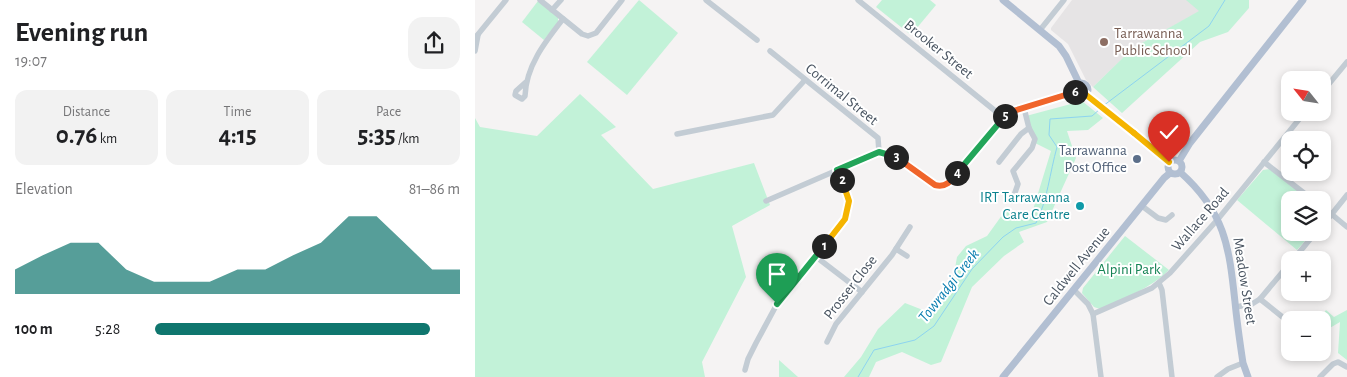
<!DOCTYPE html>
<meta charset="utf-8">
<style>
:root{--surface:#fff;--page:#f2f2f2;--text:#202124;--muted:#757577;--accent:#0f766e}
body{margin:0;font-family:"Alegreya Sans",sans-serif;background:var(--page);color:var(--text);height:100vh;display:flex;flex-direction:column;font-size:19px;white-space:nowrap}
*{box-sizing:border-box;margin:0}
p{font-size:16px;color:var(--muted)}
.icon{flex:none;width:28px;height:28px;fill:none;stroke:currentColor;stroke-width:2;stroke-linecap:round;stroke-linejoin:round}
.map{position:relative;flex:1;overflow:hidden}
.panel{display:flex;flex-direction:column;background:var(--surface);width:475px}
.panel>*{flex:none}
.needle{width:32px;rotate:300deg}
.buttons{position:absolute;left:806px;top:71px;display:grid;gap:10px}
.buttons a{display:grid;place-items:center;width:50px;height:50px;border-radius:10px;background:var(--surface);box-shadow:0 2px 8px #0003;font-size:25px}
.pin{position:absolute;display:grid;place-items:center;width:42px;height:42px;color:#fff;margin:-51px -21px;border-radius:50% 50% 50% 0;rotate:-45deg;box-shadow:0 0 5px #0007}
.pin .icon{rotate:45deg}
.km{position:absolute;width:25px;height:25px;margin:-12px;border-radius:50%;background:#222;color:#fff;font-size:14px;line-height:25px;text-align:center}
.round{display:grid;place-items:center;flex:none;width:52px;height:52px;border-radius:15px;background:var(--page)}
.overview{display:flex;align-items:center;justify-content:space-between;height:85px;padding:0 15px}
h1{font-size:28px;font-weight:700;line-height:38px}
.figures{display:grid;grid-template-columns:repeat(3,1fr);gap:8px;height:85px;padding:5px 15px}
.figures div{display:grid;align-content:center;border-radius:12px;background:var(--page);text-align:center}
.figures b{font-size:25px;font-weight:700}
.figures small{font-size:14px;font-weight:400}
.figures p{font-size:14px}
.chart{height:140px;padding:10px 15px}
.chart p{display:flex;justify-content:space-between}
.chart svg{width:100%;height:90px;margin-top:5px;fill:var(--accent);opacity:.7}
ul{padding:0 15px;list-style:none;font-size:16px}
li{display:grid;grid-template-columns:80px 60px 1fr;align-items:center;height:38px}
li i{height:12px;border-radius:6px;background:var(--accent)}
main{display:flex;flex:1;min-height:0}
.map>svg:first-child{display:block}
</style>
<main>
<section class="panel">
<div class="overview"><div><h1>Evening run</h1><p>19:07</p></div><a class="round"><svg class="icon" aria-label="share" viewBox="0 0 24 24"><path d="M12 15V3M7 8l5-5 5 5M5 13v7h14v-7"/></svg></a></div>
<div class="figures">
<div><p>Distance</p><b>0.76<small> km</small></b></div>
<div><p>Time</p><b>4:15</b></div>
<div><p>Pace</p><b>5:35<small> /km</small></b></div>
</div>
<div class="chart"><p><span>Elevation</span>81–86 m</p>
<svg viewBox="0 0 160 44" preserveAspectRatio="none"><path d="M0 44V32L10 25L20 19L30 19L40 32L50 38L60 38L70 38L80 32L90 32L100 25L110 19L120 6L130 6L140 19L150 32L160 32V44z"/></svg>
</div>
<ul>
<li><b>100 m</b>5:28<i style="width:90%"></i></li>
</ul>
</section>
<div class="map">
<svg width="872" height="377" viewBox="0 0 872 377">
<rect width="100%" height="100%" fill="#f5f3f3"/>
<path fill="#e6e4e5" d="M597,0h134l-6,11 -67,37 -40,39 -7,-7 -18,-36 -17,-14v-2z"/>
<g fill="#c2f2d8">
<path d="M164,0l39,33 -51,62 -40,-33z"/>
<path d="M407,0h48l6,5 -25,30 -35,-28z"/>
<path d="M711,0h63v8l-21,24 -28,10 -78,71 -29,-26 40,-39 66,-37z"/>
<path d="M63,1l20,16v5l-14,18 -22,-18z"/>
<path d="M105,94l36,33 -15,8 52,54 101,-26 16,42 -38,21 14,51 -44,85 3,15h-230v-259l5,9 57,9z"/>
<path d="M607,101l21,17 -15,12 -21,1 9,27 -29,64 -28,10 5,10 -20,14 -32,31 -31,75 -10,3 -29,-13 -26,10 -7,15h-25l17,-20 17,-28 27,-26 23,9 26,-38 3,-17 9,-11 21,-10 18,-25 27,2 19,-62 -16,-8 -9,-27z"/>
<path d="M795,169l39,31h-19v32l22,1 -15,17 -60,-50 26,-30z"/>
<path d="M650,236l44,34c-19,19 -45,28 -69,39l-6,-2 -12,-14 1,-5z"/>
<path d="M851,310l8,7 13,-7v50l-9,-7 2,-31 -17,10v-12h-5z"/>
<path d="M304,360l19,17h-19z"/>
</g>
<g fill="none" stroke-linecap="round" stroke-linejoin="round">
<g stroke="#8dd4f0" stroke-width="1">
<path d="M628,106l106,-80 16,-26"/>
<path d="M383,377l16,-27 41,-10 19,-14 38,-57 31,-32 13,-9 20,-5c11,-21 14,-51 21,-76l-8,-12 1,-16 42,-3 8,-7"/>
</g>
<g stroke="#c3ccd4" stroke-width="5.5">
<path d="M65,0l42,34 6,2 8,-3 26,-33"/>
<path d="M231,0l51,40"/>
<path d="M383,0l146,118"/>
<path d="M77,10l9,-10"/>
<path d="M565,30l24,-30"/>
<path d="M0,38l31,-38"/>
<path d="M0,51l3,-16"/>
<path d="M295,51l108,87 1,14 16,4 40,29 8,1 10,-8 51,-60 6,-6 65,-21"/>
<path d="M51,82l-10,9 -1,4 7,4 3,-3c1,-30 20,-54 38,-77"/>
<path d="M848,91l24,-29"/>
<path d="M202,134l96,-19 32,-35"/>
<path d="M524,162l22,-28 8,-6"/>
<path d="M789,162l49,38"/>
<path d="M291,201l113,-49"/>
<path d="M537,201l6,-17 -5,-13 19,-23 3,-9 -6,-11 -5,-20"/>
<path d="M667,206l16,12 8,2 6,-5"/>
<path d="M848,207l24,20"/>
<path d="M848,225l24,-30"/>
<path d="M421,249l11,7"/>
<path d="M340,256l47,36"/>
<path d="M818,260l23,-28"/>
<path d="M684,283l3,7 10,87"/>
<path d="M599,290l14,14 5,10 8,63"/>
<path d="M785,299l30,24"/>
<path d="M761,307l16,-3 8,-5 30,-36"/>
<path d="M618,314l59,-26 18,-15 48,-54 87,-107"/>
<path d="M352,342l9,-18 56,-69 18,-28"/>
<path d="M270,370l3,-11 8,-16 21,-39 68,-85 4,-18 -12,-31"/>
<path d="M742,377l11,-8 15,-6"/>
<path d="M845,377l13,-13 5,-2 9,5"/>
</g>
<g stroke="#b2bfd2" stroke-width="7">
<path d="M528,0l56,46 7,10 13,27"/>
<circle cx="606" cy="90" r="7"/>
<path d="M610,94l84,68"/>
<circle cx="700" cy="167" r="7"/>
<path d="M704,161l11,-18 113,-143"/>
<path d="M705,172c45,40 49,74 55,130 2,21 5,41 8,61l5,14"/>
<path d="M528,377l161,-199 6,-5"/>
</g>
</g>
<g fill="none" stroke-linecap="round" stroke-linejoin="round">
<g stroke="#fff" stroke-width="10">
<path id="split-1" d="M302,304l47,-58"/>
</g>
<g stroke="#fff" stroke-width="10">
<path id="split-2" d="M349,246l21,-27 4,-18 -7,-21"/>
</g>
<g stroke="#fff" stroke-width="10">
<path id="split-3" d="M367,180l-5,-10 42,-18 17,5"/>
</g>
<g stroke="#fff" stroke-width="10">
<path id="split-4" d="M421,157l39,28c11,3 16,-4 22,-12"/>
</g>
<g stroke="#fff" stroke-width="10">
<path id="split-5" d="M482,173l48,-57"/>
</g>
<g stroke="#fff" stroke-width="10">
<path id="split-6" d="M530,116l5,-4 65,-20"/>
</g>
<g stroke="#fff" stroke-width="10">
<path id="split-7" d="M600,92l4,4 6,-2 49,39"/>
</g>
<g stroke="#fff" stroke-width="10">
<path id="split-8" d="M659,133l35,29"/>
</g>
<use href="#split-1" stroke="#22a559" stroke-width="6"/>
<use href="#split-2" stroke="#f5b400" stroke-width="6"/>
<use href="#split-3" stroke="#22a559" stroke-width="6"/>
<use href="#split-4" stroke="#f0652b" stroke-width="6"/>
<use href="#split-5" stroke="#22a559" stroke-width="6"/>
<use href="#split-6" stroke="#f0652b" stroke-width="6"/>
<use href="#split-7" stroke="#f5b400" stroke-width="6"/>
<use href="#split-8" stroke="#f5b400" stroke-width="6"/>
</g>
<circle fill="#8d6e63" stroke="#fff" stroke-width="2" cx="629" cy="42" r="5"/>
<circle fill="#5c6f8a" stroke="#fff" stroke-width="2" cx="662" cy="159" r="5"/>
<circle fill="#0f9aa8" stroke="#fff" stroke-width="2" cx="605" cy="206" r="5"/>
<g text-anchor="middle" stroke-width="4" stroke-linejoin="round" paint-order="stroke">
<g font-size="15" fill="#785e54" stroke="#fff" text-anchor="start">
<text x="639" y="38">Tarrawanna<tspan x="639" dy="17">Public School</tspan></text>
</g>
<g font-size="15" fill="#495461" stroke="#fff">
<text transform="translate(464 49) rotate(39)" y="5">Brooker Street</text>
<text transform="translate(367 94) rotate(39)" y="5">Corrimal Street</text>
<text transform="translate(725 219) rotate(-49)" y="5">Wallace Road</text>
<text transform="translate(601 266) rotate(-51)" y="5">Caldwell Avenue</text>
<text transform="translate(770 281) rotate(81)" y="5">Meadow Street</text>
<text transform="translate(375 287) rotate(-52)" y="5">Prosser Close</text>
</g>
<g font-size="15" fill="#4e5e75" stroke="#fff" text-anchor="end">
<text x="652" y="155">Tarrawanna<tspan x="652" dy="17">Post Office</tspan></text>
</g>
<g font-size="15" fill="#0d838f" stroke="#fff" text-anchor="end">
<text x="595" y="202">IRT Tarrawanna<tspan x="595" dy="17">Care Centre</tspan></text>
</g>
<g font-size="15" fill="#148354" stroke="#fff">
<text x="654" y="274">Alpini Park</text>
</g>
<g font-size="16" font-style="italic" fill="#087daf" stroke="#fff">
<text transform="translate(473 285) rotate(-52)" y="6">Towradgi Creek</text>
</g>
</g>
</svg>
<div class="buttons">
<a><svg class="needle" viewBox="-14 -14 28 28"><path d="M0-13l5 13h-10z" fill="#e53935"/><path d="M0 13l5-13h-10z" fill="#757577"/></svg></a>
<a><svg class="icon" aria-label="locate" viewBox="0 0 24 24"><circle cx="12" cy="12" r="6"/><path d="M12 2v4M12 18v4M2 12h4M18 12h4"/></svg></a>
<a><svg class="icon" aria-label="layers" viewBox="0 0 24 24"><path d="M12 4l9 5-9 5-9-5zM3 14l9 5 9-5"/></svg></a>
<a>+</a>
<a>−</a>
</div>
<div class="pin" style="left:302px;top:304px;background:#1e9e55"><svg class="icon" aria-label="arrive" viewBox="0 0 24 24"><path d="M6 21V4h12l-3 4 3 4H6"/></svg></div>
<div class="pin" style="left:694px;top:162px;background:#d93025"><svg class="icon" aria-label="check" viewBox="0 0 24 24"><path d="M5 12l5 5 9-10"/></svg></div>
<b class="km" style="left:349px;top:246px">1</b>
<b class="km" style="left:367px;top:180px">2</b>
<b class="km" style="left:421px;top:157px">3</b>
<b class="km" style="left:482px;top:173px">4</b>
<b class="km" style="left:530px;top:116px">5</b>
<b class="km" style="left:600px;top:92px">6</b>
</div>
</main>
